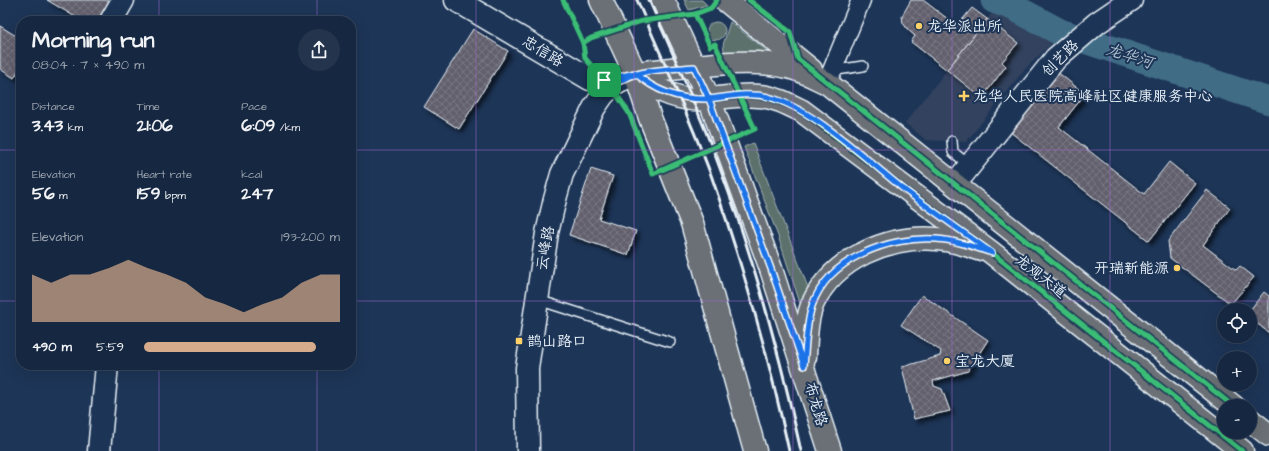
<!DOCTYPE html>
<meta charset="utf-8">
<style>
:root{--surface:#162841;--page:#23344c;--text:#f1f3f6;--muted:#9ea6b1;--line:#35445a;--accent:#d6ab8b}
body{margin:0;font-family:"Architects Daughter","LXGW WenKai TC",sans-serif;background:var(--page);color:var(--text);height:100vh;display:flex;flex-direction:column;font-size:15px;white-space:nowrap}
*{box-sizing:border-box;margin:0}
p{font-size:13px;color:var(--muted)}
.icon{flex:none;width:22px;height:22px;fill:none;stroke:currentColor;stroke-width:2;stroke-linecap:round;stroke-linejoin:round}
.map{position:relative;flex:1;overflow:hidden}
.details{position:absolute;left:16px;top:16px;width:340px;height:354px;display:flex;flex-direction:column;background:var(--surface);border-radius:16px;box-shadow:0 4px 16px #0002,0 0 0 1px var(--line)}
.details>*{flex:none}
.buttons{position:absolute;left:1217px;top:303px;display:grid;gap:8px}
.buttons a{display:grid;place-items:center;width:40px;height:40px;border-radius:50%;background:var(--surface);box-shadow:0 4px 16px #0002,0 0 0 1px var(--line);font-size:20px}
.pin{position:absolute;display:grid;place-items:center;width:34px;height:34px;color:#fff;margin:-17px;border-radius:8px;box-shadow:0 2px 6px #0006}
.round{display:grid;place-items:center;flex:none;width:42px;height:42px;border-radius:21px;background:var(--page)}
.overview{display:flex;align-items:center;justify-content:space-between;height:68px;padding:0 16px}
h1{font-size:22px;font-weight:700;line-height:30px}
.figures{display:grid;grid-template-columns:repeat(3,1fr);gap:6px;height:68px;padding:4px 16px}
.figures div{display:grid;align-content:center}
.figures b{font-size:17px;font-weight:700}
.figures small{font-size:11px;font-weight:400}
.figures p{font-size:11px}
.chart{height:112px;padding:8px 16px}
.chart p{display:flex;justify-content:space-between}
.chart svg{width:100%;height:72px;margin-top:4px;fill:var(--accent);opacity:.7}
ul{padding:0 16px;list-style:none;font-size:13px}
li{display:grid;grid-template-columns:64px 48px 1fr;align-items:center;height:30px}
li i{height:10px;border-radius:5px;background:var(--accent)}
.map>svg:first-child{display:block}
</style>
<div class="map">
<svg width="1269" height="451" viewBox="0 0 1269 451">
<defs>
<pattern id="building-cross-hatch" width="8" height="8" patternUnits="userSpaceOnUse"><rect width="8" height="8" fill="#63606d"/><path d="M0 0l8 8M0 8l8-8" fill="none" stroke="#797783"/></pattern>
<filter id="shadow"><feDropShadow dx="3.5" dy="3.5" stdDeviation="2" flood-color="#0009"/></filter>
</defs>
<rect width="100%" height="100%" fill="#1d3557"/>
<filter id="ink" filterUnits="userSpaceOnUse"><feTurbulence type="fractalNoise" baseFrequency=".025" numOctaves="2"/><feDisplacementMap in="SourceGraphic" scale="8" xChannelSelector="R" yChannelSelector="G"/><feConvolveMatrix kernelMatrix="1 2 1 2 8 2 1 2 1" color-interpolation-filters="sRGB"/></filter>
<g filter="url(#ink)">
<path fill="#32425e" d="M992,13l57,23 4,6 -29,28 -58,72 -40,-2 -21,-17z"/>
<g fill="#5c716c" stroke="#a2b1b2">
<path d="M684,0h18l5,5 -18,5z"/>
<path d="M730,22l36,28v4l-41,1 -2,-10z"/>
<circle cx="716" cy="31" r="9"/>
<path d="M753,143l59,155 -9,14 -25,-76 -34,-89z"/>
</g>
<g fill="none" stroke-linecap="round" stroke-linejoin="round">
<path stroke="#416c86" stroke-width="27" d="M994,0l19,7 47,25 209,69"/>
</g>
<g fill="url(#building-cross-hatch)" stroke="#e8f1f8" filter="url(#shadow)">
<path d="M47,0h67l-13,21h-19z"/>
<path d="M911,0h12l34,26 15,-18 15,11 -40,51 -36,-28 4,-6 -7,-6 -5,-7 -1,-7z"/>
<path d="M987,19l31,24 -16,19 4,4 -24,32 -35,-28z"/>
<path d="M0,26l21,13v28l-7,11 -14,-9z"/>
<path d="M473,29l35,22 -49,78 -35,-22z"/>
<path d="M1056,71l29,23 -26,33 85,67 25,-32 26,21 -46,58 -140,-110z"/>
<path d="M591,169l22,7 -14,43 37,12 -8,24 -59,-20z"/>
<path d="M1207,190l23,18 -27,37 33,25 4,-4 14,11 -23,27 -61,-46 -2,-17z"/>
<path d="M1264,292l5,4v37l-19,-15v-8z"/>
<path d="M922,295l66,45 -20,31 -35,10 1,5 8,3 8,22 -36,8 -12,-52 38,-11 1,-5 -40,-26z"/>
</g>
<g fill="none" stroke-linecap="round" stroke-linejoin="round">
<g stroke="#e8f1f8" stroke-width="12">
<g id="service">
<path d="M834,68l3,2 26,-4"/>
<path d="M952,141l1,11 16,13"/>
<path d="M538,300l132,42"/>
</g>
</g>
<g stroke="#e8f1f8" stroke-width="21">
<path id="minor" d="M827,83l34,-83"/>
</g>
<g stroke="#e8f1f8" stroke-width="25">
<g id="tertiary">
<path d="M456,0l134,79 14,1 22,-5"/>
<path d="M111,21l12,-21"/>
<path d="M955,184l101,-126 41,-35 34,-23"/>
<path d="M99,451l8,-86"/>
<path d="M528,451l-1,-83 20,-135 8,-34 7,-25 32,-66 9,-13 9,-9 23,-13"/>
</g>
</g>
<g stroke="#e8f1f8" stroke-width="25">
<g id="primary">
<path d="M601,0l34,73 15,45 42,105 63,228"/>
<path d="M663,0l46,99 11,29 51,141 59,182"/>
<path d="M725,0l86,70"/>
<path d="M635,73c20,19 48,29 76,26 16,-2 32,-5 48,-3 16,1 29,8 43,15l190,142 250,198"/>
<path d="M635,73c46,-4 108,-17 153,-6 14,3 26,10 39,16l406,323"/>
<path d="M805,357c1,-18 1,-38 8,-54 21,-45 76,-68 124,-64 14,1 28,5 41,10"/>
<path d="M1250,420l19,15"/>
</g>
</g>
<use href="#service" stroke="#1d3557" stroke-width="9"/>
<use href="#minor" stroke="#1d3557" stroke-width="18"/>
<use href="#tertiary" stroke="#1d3557" stroke-width="22"/>
<use href="#primary" stroke="#6b7074" stroke-width="22"/>
<g stroke="#e8f1f8" stroke-width="3">
<path d="M637,0c25,58 52,116 74,175 32,90 58,183 78,276"/>
<path d="M649,0c25,56 51,113 72,171 34,91 59,185 80,280"/>
</g>
<g stroke="#1d3557" stroke-width="8">
<g id="cycleway">
<path d="M563,0l20,43 2,15 34,40 10,15 24,61 102,-45 -40,-85 -5,2 -15,-32 16,-6 6,-8"/>
<path d="M749,0l41,32 8,27 435,347"/>
<path d="M583,43l8,-5 51,-17 53,-7"/>
<path d="M709,99l38,-4 20,2 25,9 20,12 95,73 85,62 250,198"/>
</g>
</g>
<use href="#cycleway" stroke="#3abd76" stroke-width="5"/>
</g>
</g>
<g fill="none" stroke-linecap="round" stroke-linejoin="round" filter="url(#ink)">
<g stroke="#fff" stroke-width="8">
<path id="route" d="M604,80l31,-7c21,19 46,27 74,26l62,170 33,97c2,-20 2,-41 8,-60 16,-48 78,-70 124,-67 19,1 38,8 56,14 -29,-21 -58,-41 -86,-62 -37,-29 -88,-78 -131,-92 -21,-8 -45,-3 -66,0l-15,-32c-28,3 -61,1 -84,21l-6,-8"/>
</g>
<use href="#route" stroke="#1a73e8" stroke-width="5"/>
</g>
<path fill="none" stroke="#9c67d0" stroke-width="1" stroke-opacity="0.55" d="M159,0v21M317,0v21M476,0v451M634,0v451M793,0v451M952,0v451M1110,0v451M0,150h21M351,150h918M0,301h21M351,301h918M159,365v86M317,365v86"/>
<g fill="#ffd166" stroke="#1d3557" stroke-width="1.5">
<circle cx="919" cy="26" r="4"/>
<path d="M962 90h4v4h4v4h-4v4h-4v-4h-4v-4h4z"/>
<circle cx="1177" cy="268" r="4"/>
<rect x="515" y="337" width="8" height="8" rx="2"/>
<circle cx="947" cy="361" r="4"/>
</g>
<g text-anchor="middle" stroke-width="4" stroke-linejoin="round" paint-order="stroke">
<g font-size="15" fill="#e8f1f8" stroke="#1d3557" text-anchor="start">
<text x="927" y="31">龙华派出所</text>
<text x="973" y="101">龙华人民医院高峰社区健康服务中心</text>
<text x="1169" y="273" text-anchor="end">开瑞新能源</text>
<text x="527" y="346">鹊山路口</text>
<text x="955" y="366">宝龙大厦</text>
</g>
<g font-size="15" fill="#e8f1f8" stroke="#1d3557">
<text transform="translate(543 51) rotate(31)" y="5">忠信路</text>
<text transform="translate(1060 58) rotate(-45)" y="5">创艺路</text>
<text transform="translate(545 248) rotate(-80)" y="5">云峰路</text>
<text transform="translate(1041 276) rotate(38)" y="5">龙观大道</text>
<text transform="translate(816 404) rotate(73)" y="5">布龙路</text>
</g>
<g font-size="16" font-style="italic" fill="#aec2d0" stroke="#1d3557">
<text transform="translate(1130 55) rotate(18)" y="6">龙华河</text>
</g>
</g>
</svg>
<div class="buttons">
<a><svg class="icon" aria-label="locate" viewBox="0 0 24 24"><circle cx="12" cy="12" r="6"/><path d="M12 2v4M12 18v4M2 12h4M18 12h4"/></svg></a>
<a>+</a>
<a>−</a>
</div>
<div class="pin" style="left:604px;top:80px;background:#1e9e55"><svg class="icon" aria-label="arrive" viewBox="0 0 24 24"><path d="M6 21V4h12l-3 4 3 4H6"/></svg></div>
<section class="details">
<div class="overview"><div><h1>Morning run</h1><p>08:04 · 7 × 490 m</p></div><a class="round"><svg class="icon" aria-label="share" viewBox="0 0 24 24"><path d="M12 15V3M7 8l5-5 5 5M5 13v7h14v-7"/></svg></a></div>
<div class="figures">
<div><p>Distance</p><b>3.43<small> km</small></b></div>
<div><p>Time</p><b>21:06</b></div>
<div><p>Pace</p><b>6:09<small> /km</small></b></div>
</div>
<div class="figures">
<div><p>Elevation</p><b>56<small> m</small></b></div>
<div><p>Heart rate</p><b>159<small> bpm</small></b></div>
<div><p>kcal</p><b>247</b></div>
</div>
<div class="chart"><p><span>Elevation</span>193–200 m</p>
<svg viewBox="0 0 160 44" preserveAspectRatio="none"><path d="M0 44V15L10 20L20 15L30 15L40 11L50 6L60 11L70 15L80 20L90 29L100 33L110 38L120 33L130 29L140 20L150 15L160 15V44z"/></svg>
</div>
<ul>
<li><b>490 m</b>5:59<i style="width:88%"></i></li>
</ul>
</section>
</div>
